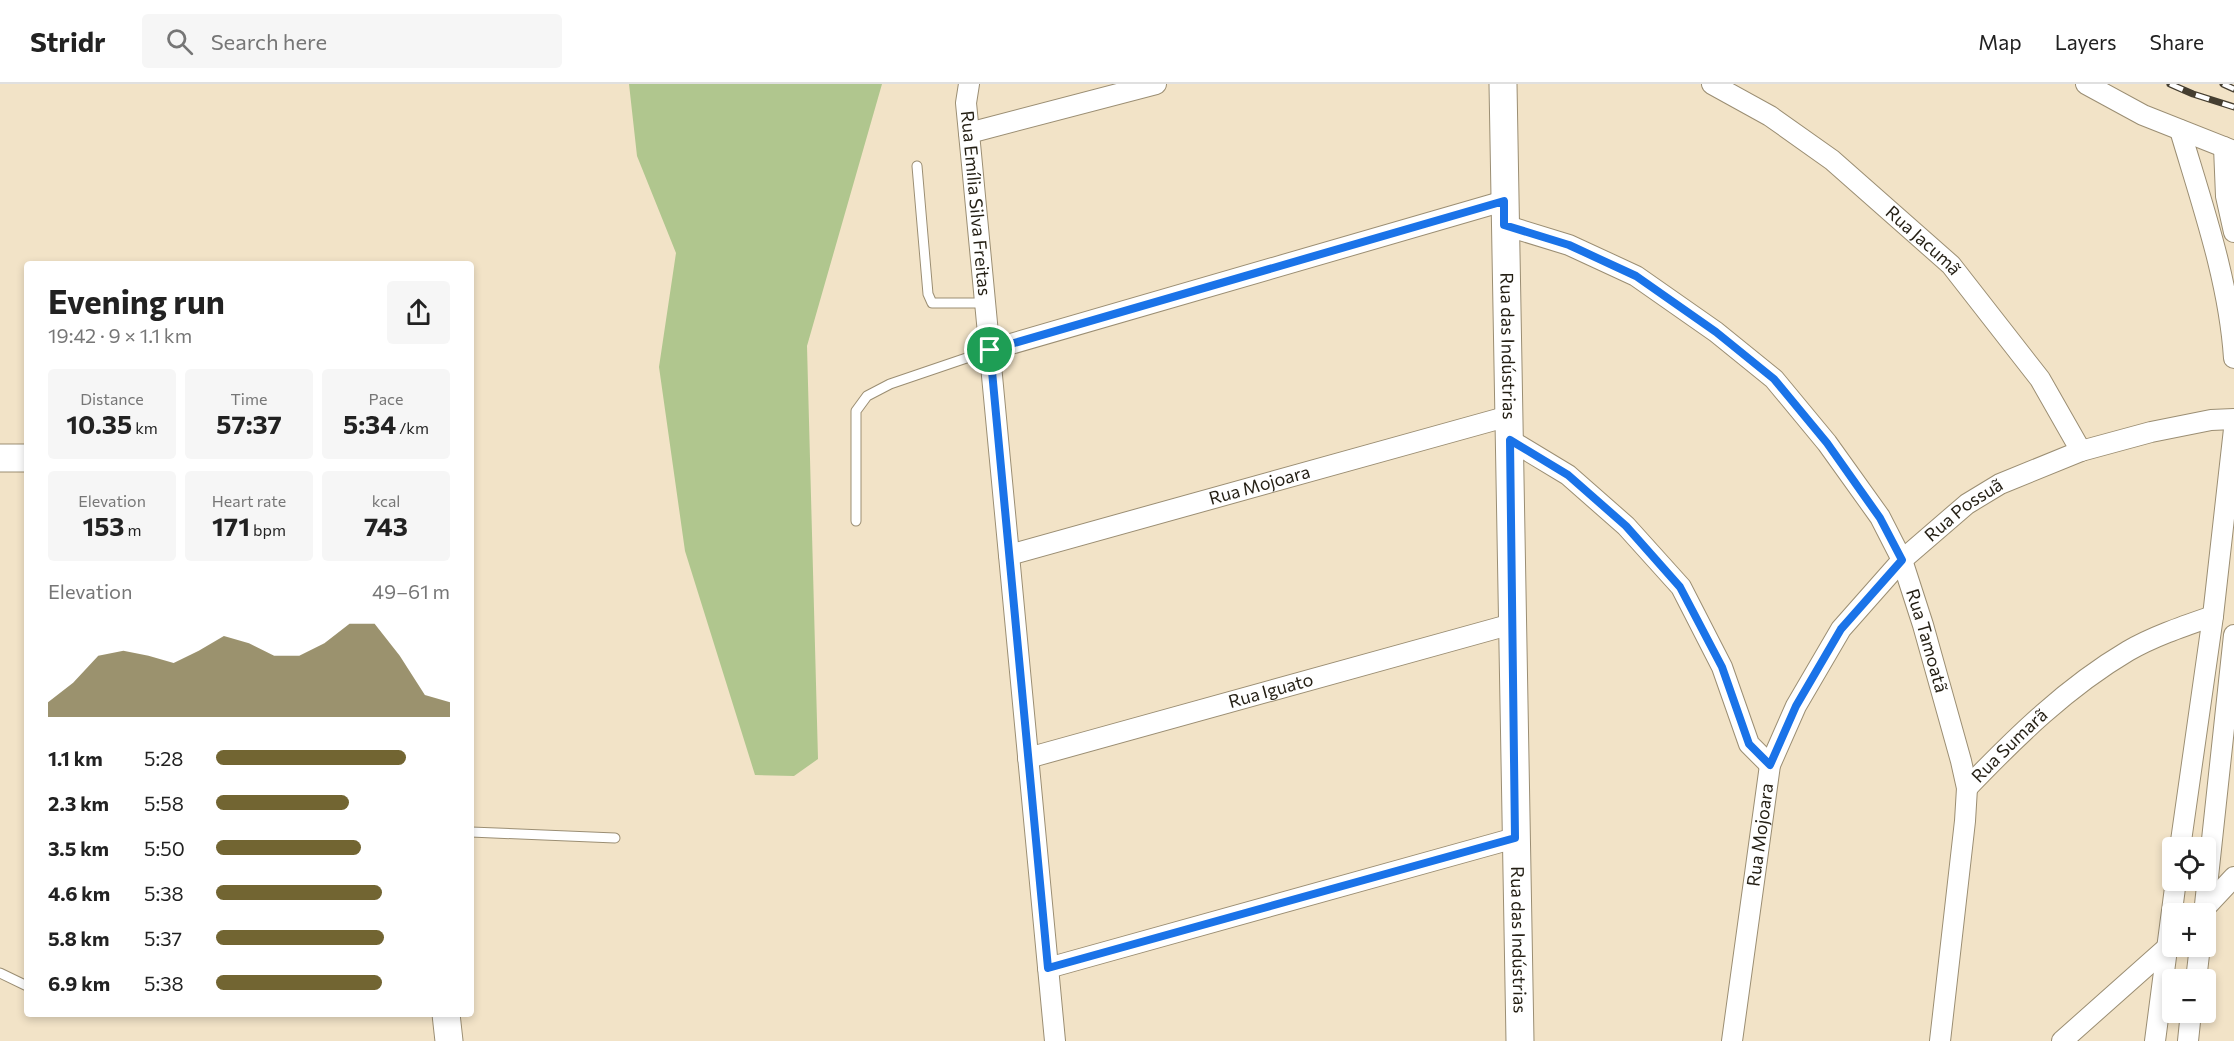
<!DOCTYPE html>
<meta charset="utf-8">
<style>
:root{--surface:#fff;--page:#f6f6f6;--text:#222;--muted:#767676;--line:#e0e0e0;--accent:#726532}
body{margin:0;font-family:Commissioner,sans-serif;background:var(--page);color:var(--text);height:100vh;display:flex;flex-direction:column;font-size:22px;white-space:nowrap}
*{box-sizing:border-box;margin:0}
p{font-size:20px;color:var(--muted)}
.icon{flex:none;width:33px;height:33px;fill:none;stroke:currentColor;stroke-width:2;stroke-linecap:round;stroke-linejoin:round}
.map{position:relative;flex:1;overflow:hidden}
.details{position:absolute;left:24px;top:177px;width:450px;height:756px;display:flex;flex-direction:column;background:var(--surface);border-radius:6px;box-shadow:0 3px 9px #0003}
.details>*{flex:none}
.tools{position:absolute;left:2162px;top:753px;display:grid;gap:12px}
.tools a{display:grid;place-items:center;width:54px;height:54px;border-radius:6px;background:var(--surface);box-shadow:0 3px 9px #0003;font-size:30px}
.pin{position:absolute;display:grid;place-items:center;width:51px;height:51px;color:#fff;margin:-26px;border:3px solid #fff;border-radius:50%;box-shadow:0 2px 6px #0007}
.round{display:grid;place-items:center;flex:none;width:63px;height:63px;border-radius:6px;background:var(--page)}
.overview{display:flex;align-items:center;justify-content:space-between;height:102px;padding:0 24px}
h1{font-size:33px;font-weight:700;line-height:45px}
.figures{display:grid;grid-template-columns:repeat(3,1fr);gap:9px;height:102px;padding:6px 24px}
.figures div{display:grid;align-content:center;border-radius:6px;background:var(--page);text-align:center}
.figures b{font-size:26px;font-weight:700}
.figures small{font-size:16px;font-weight:400}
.figures p{font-size:16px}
.chart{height:168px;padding:12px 24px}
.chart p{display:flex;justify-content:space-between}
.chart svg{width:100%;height:108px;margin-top:6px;fill:var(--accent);opacity:.7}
ul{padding:0 24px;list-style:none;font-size:20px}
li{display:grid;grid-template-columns:96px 72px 1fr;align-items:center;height:45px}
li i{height:15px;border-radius:8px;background:var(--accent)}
header{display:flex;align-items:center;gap:36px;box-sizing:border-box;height:84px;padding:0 30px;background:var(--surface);border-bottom:2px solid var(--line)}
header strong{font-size:28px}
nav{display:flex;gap:33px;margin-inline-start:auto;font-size:21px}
.search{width:420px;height:54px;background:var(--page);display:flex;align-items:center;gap:15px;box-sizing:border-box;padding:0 21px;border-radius:6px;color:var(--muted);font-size:22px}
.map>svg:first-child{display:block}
</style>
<header>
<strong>Stridr</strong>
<div class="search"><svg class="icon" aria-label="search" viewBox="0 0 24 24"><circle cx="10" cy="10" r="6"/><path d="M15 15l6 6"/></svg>Search here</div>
<nav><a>Map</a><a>Layers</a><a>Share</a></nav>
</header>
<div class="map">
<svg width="2234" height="957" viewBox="0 0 2234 957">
<rect width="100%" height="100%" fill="#f2e3c7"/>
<path fill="#b0c68e" d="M629,0h253l-75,262 11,413 -24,17 -39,-1 -70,-224 -26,-184 17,-114 -39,-97z"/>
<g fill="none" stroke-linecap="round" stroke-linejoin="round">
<g stroke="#9b8e73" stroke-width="11">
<g id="lane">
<path d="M917,82l11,128 4,9h53"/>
<path d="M856,437v-110l11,-15 23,-12 100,-34"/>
<path d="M471,748l144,6"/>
<path d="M0,889l27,13"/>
</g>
</g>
<g stroke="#9b8e73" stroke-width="22">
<g id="street">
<path id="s1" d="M969,0l-3,19 5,51 84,887"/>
<path id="s2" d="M1712,0l58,32 62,44 119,105 89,114 41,72"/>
<path d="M2086,0l57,31 91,36"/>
<path d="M2180,46c22,74 49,151 54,228"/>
<path d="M969,49l187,-49"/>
<path d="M2224,63l2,49 8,36"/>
<path id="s3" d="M1504,141l65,20 67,31 80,56 58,47 53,64 53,74 22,43 21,65 38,136 6,27 -2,33 -25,220"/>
<path d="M990,266l514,-149"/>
<path d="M1510,356l58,35 58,51 55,61 41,80 27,77 21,21"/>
<path id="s4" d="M1009,471l500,-139"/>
<path id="s5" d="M1028,674l484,-134"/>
<path id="s6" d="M1967,704c49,-51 100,-101 161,-137 26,-15 56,-25 85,-35"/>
<path d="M2180,764l33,-232 21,-187"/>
<path d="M2204,825l30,-32"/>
<path d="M2204,830l30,-279"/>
<path d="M1048,884l467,-130"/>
<path d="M2196,896l4,-34"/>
<path id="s7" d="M1732,957l38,-276 26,-59 45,-77 61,-69 65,-56 33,-20 81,-33 70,-19 60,-12 23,-1"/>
<path d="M2062,957l108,-96"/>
<path d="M2155,957l21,-161"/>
<path d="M2188,957l3,-29"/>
</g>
</g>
<g stroke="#9b8e73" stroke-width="29">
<g id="secondary">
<path id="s8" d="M1503,0l17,957"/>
<path d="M0,374h27"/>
<path d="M446,930l3,27"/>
</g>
</g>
<use href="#lane" stroke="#fff" stroke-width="9"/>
<use href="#street" stroke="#fff" stroke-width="20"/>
<use href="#secondary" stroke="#fff" stroke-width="27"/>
<g stroke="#453e30" stroke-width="7">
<g id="rail">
<path d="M2170,0l23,10 41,13"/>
<path d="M2223,0l11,5"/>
</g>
</g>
<use href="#rail" stroke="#fff" stroke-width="4.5" stroke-dasharray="14" stroke-linecap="butt"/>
</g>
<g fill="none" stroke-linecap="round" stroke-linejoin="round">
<g stroke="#fff" stroke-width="12">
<path id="route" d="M1504,117v24l65,20 67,31 80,56 58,47 53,64 53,75 22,42 -61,69 -45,77 -26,59 -21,-21 -27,-77 -42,-80 -54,-61 -58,-51 -58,-35 5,398 -467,130 -58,-618z"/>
</g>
<use href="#route" stroke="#1a73e8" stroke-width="8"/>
</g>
<g text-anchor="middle" stroke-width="6" stroke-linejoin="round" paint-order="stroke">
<g font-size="18" fill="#241f14" stroke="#fff">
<text dy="6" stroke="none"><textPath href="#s1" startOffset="120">Rua Emília Silva Freitas</textPath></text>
<text dy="6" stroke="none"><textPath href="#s2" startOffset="264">Rua Jacumã</textPath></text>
<text dy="6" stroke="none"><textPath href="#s8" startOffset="262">Rua das Indústrias</textPath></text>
<text dy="6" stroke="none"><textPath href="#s4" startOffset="260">Rua Mojoara</textPath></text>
<text dy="6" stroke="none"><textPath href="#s7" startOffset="604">Rua Possuã</textPath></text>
<text dy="6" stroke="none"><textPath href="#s3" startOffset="621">Rua Tamoatã</textPath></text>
<text dy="6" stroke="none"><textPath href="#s5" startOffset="252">Rua Iguato</textPath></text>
<text dy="6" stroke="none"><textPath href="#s6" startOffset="60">Rua Sumarã</textPath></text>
<text dy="6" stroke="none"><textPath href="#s7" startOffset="208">Rua Mojoara</textPath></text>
<text dy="6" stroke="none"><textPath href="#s8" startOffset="856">Rua das Indústrias</textPath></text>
</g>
</g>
</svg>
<div class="tools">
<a><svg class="icon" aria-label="locate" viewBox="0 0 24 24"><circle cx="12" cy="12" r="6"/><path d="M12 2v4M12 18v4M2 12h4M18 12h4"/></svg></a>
<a>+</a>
<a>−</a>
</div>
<div class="pin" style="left:990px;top:266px;background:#1e9e55"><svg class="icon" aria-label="arrive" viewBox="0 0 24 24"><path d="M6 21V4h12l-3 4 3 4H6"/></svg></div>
<section class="details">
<div class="overview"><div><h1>Evening run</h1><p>19:42 · 9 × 1.1 km</p></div><a class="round"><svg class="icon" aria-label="share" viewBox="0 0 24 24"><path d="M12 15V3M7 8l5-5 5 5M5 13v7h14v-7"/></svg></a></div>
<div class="figures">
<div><p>Distance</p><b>10.35<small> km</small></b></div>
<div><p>Time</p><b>57:37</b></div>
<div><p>Pace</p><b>5:34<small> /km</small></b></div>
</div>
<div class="figures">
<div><p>Elevation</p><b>153<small> m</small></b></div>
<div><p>Heart rate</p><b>171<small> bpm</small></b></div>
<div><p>kcal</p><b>743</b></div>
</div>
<div class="chart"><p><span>Elevation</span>49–61 m</p>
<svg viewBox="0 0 160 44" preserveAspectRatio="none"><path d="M0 44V38L10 30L20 19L30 17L40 19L50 22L60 17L70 11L80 14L90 19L100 19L110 14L120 6L130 6L140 19L150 35L160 38V44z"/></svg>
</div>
<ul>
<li><b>1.1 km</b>5:28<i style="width:81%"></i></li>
<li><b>2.3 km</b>5:58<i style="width:57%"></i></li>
<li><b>3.5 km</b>5:50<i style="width:62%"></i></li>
<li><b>4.6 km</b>5:38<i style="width:71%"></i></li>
<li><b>5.8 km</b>5:37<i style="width:72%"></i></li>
<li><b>6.9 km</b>5:38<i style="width:71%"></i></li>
</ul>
</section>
</div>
